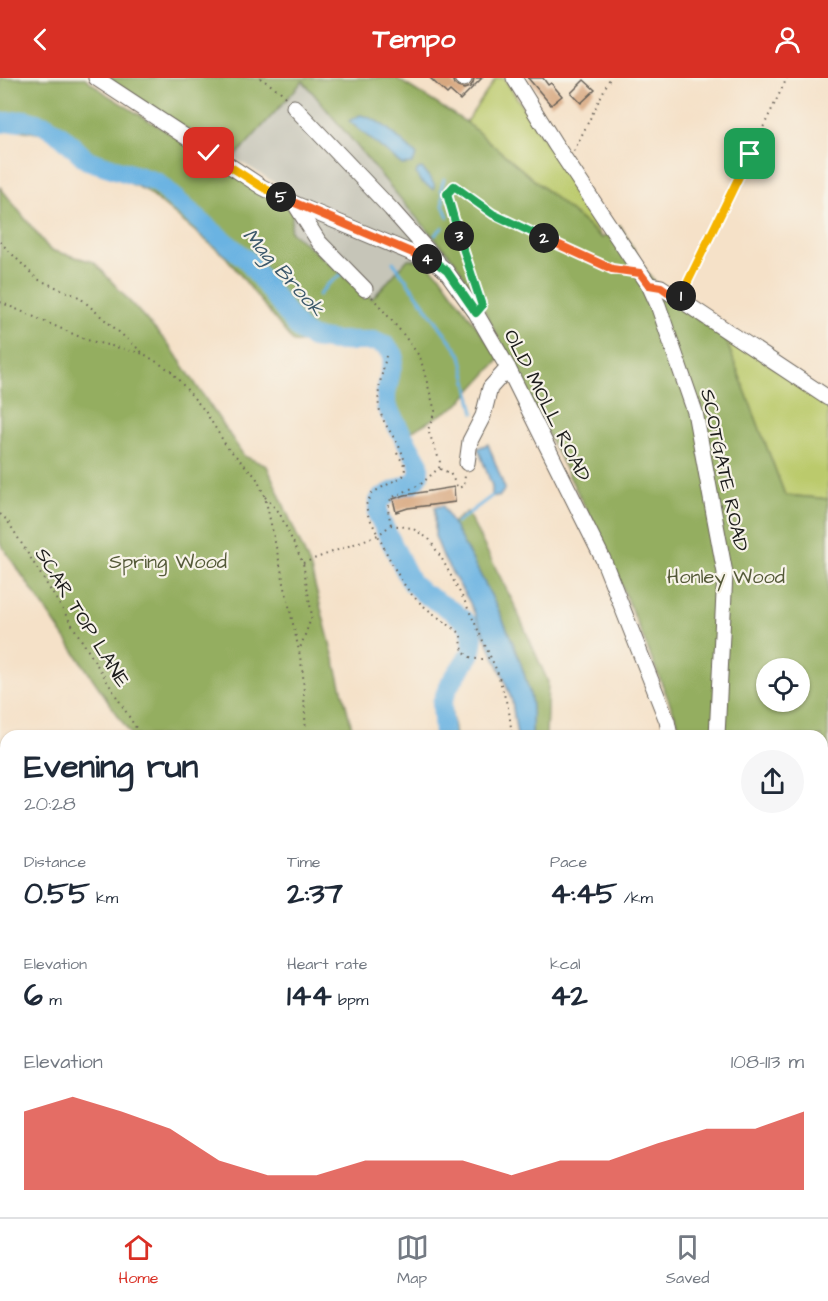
<!DOCTYPE html>
<meta charset="utf-8">
<style>
:root{--surface:#fff;--page:#f6f6f7;--text:#1f2937;--muted:#747a83;--line:#e0e1e3;--accent:#d93025}
body{margin:0;font-family:"Architects Daughter",sans-serif;background:var(--page);color:var(--text);height:100vh;display:flex;flex-direction:column;font-size:22px;white-space:nowrap}
*{box-sizing:border-box;margin:0}
p{font-size:20px;color:var(--muted)}
.icon{flex:none;width:33px;height:33px;fill:none;stroke:currentColor;stroke-width:2;stroke-linecap:round;stroke-linejoin:round}
.map{position:relative;flex:1;overflow:hidden}
.details{position:absolute;left:0px;top:652px;width:828px;height:488px;display:flex;flex-direction:column;background:var(--surface);border-radius:18px 18px 0 0;box-shadow:0 2px 4px #0004}
.details>*{flex:none}
.tools{position:absolute;left:756px;top:580px;display:grid;gap:12px}
.tools a{display:grid;place-items:center;width:54px;height:54px;border-radius:50%;background:var(--surface);box-shadow:0 2px 4px #0004;font-size:30px}
.pin{position:absolute;display:grid;place-items:center;width:51px;height:51px;color:#fff;margin:-26px;border-radius:12px;box-shadow:0 3px 9px #0006}
.km{position:absolute;width:30px;height:30px;margin:-15px;border-radius:50%;background:#222;color:#fff;font-size:16px;line-height:30px;text-align:center}
.round{display:grid;place-items:center;flex:none;width:63px;height:63px;border-radius:32px;background:var(--page)}
.overview{display:flex;align-items:center;justify-content:space-between;height:102px;padding:0 24px}
h1{font-size:33px;font-weight:800;line-height:45px}
.stats{display:grid;grid-template-columns:repeat(3,1fr);gap:9px;height:102px;padding:6px 24px}
.stats div{display:grid;align-content:center}
.stats b{font-size:30px;font-weight:800}
.stats small{font-size:16px;font-weight:400}
.stats p{font-size:16px}
.chart{height:168px;padding:12px 24px}
.chart p{display:flex;justify-content:space-between}
.chart svg{width:100%;height:108px;margin-top:6px;fill:var(--accent);opacity:.7}
header{display:flex;justify-content:space-between;align-items:center;height:78px;padding:0 24px;background:var(--accent);color:#fff;font-size:27px;font-weight:800}
.tab-bar{display:flex;justify-content:space-around;align-items:center;height:84px;border-top:2px solid var(--line);background:var(--surface);font-size:16px;color:var(--muted)}
.tab-bar a{display:grid;justify-items:center;gap:3px}
.tab-bar .selected{color:var(--accent)}
.map>svg:first-child{display:block}
</style>
<header><svg class="icon" aria-label="back" viewBox="0 0 24 24"><path d="M15 5l-7 7 7 7"/></svg>Tempo<svg class="icon" aria-label="person" viewBox="0 0 24 24"><circle cx="12" cy="8" r="4"/><path d="M4 21q1-7 8-7t8 7"/></svg></header>
<div class="map">
<svg width="828" height="1139" viewBox="0 0 828 1139">
<rect width="100%" height="100%" fill="#f7f3e8"/>
<filter id="ink" filterUnits="userSpaceOnUse"><feTurbulence type="fractalNoise" baseFrequency=".0167" numOctaves="2"/><feDisplacementMap in="SourceGraphic" scale="12" xChannelSelector="R" yChannelSelector="G"/><feConvolveMatrix kernelMatrix="1 2 1 2 8 2 1 2 1" color-interpolation-filters="sRGB"/></filter>
<filter id="wash" filterUnits="userSpaceOnUse"><feTurbulence type="fractalNoise" baseFrequency=".008" numOctaves="4" result="noise"/><feDisplacementMap in="SourceGraphic" scale="24" xChannelSelector="R" yChannelSelector="G"/><feGaussianBlur stdDeviation="1.35" result="paint"/><feColorMatrix in="noise" values="0 0 0 0 0 0 0 0 0 0 0 0 0 0 0 0 0 1.4 0 .05"/><feComposite in="paint" operator="in"/></filter>
<g filter="url(#wash)">
<rect width="100%" height="100%" fill="#f5e1c8"/>
<path fill="#c6c5b8" d="M303,3l106,128 46,52 -47,-2 -36,40 -82,-68 4,-25 -7,-16 -53,-32z"/>
<g fill="#bbca6c" stroke="#6c7344" stroke-width="1.5">
<path d="M496,0h8l59,90 39,70 -136,-116z"/>
<path d="M724,257l104,67v97l-43,-4z"/>
<path d="M257,1134h114l-2,5h-113z"/>
</g>
<g fill="#94ae60" stroke="#58653e" stroke-width="1.5" fill-rule="evenodd">
<path d="M0,0h85l24,18 159,98 26,12 -4,25 82,68 36,-40 14,2 17,13 61,85 -42,46 -60,34 -15,-30 -1,-14 7,-40 -5,-5 -91,-8 -67,-85 -81,-67 -64,-28 -26,-26 -42,-7 -13,1z"/>
<path d="M104,0h292l70,44 136,116 18,-13 26,46 26,31 52,33 61,160 43,4v649l-6,-10v-402h-142l-2,-13 -70,-171 -126,-246 -27,-45 -46,-52 -106,-128 -69,77 -120,-73zM766,591h34v33h-34z"/>
<path d="M0,109l50,63 44,12 76,84 74,110 23,10 43,100 44,170h-222l-132,-193z"/>
<path d="M467,434l46,90 35,80 -2,54h-14l-1,-34 -30,-87 -49,-92z"/>
<path d="M449,615l6,43h-17l-3,-40z"/>
<path d="M167,1134h90l-1,5h-88z"/>
<path d="M538,1134h40l3,5h-42z"/>
</g>
<g fill="#6ab3e2" stroke="#43687f" stroke-width="1.5">
<path d="M360,37c22,4 40,25 57,40l-5,9 -10,1 -53,-44z"/>
<path d="M422,90l12,16v6l-14,-9 -4,-8 2,-4z"/>
<path d="M488,366l17,45 -6,8 -7,-1v-10l-14,-38z"/>
<path d="M443,428c32,60 73,126 88,193 2,12 1,26 1,37h-15l-5,-35 -9,-25 -34,-75 -24,-40 -10,-25v-29z"/>
</g>
<g fill="none" stroke-linecap="round" stroke-linejoin="round">
<g stroke="#6ab3e2" stroke-width="3">
<path d="M444,101l-3,10 2,5v11l5,12"/>
<path d="M435,157l8,-8"/>
<path d="M393,184l68,93 13,58"/>
<path d="M319,217l8,-10 15,-11"/>
<path d="M456,445l36,-27"/>
</g>
<g stroke="#6ab3e2" stroke-width="20">
<path d="M0,45l26,-3 21,6 16,11 24,23 69,22 51,45 40,33 52,69 13,9 23,3h39l11,4 9,10 -8,39v12l33,58v12l-6,7 -21,9 -12,7 -2,5v11l33,67 12,11 31,19 13,11 6,14 -2,16 -22,32 -7,18 2,33"/>
<path d="M560,1134l1,5"/>
</g>
</g>
<g id="blocks">
<g fill="#d8a880">
<path d="M430,0h22l2,6 4,3 6,2 6,-2 3,-4 1,-5h8l-22,22 -10,-9 -3,3z"/>
<path d="M528,0h15l5,7 3,-2 11,13 -11,9z"/>
<path d="M584,2l11,10 -14,13 -10,-10z"/>
<path d="M454,409l1,15 -47,6 -12,4 -3,-13 12,-4z"/>
</g>
</g>
</g>
<g filter="url(#ink)">
<use href="#blocks" fill-opacity="0" stroke="#686158" stroke-width="1.5"/>
<g fill="none" stroke-linecap="round" stroke-linejoin="round">
<g stroke="#686158" stroke-width="17">
<g id="minor">
<path d="M96,0l166,109 33,17 143,60 8,7 30,42 32,55 95,191 64,162 3,15"/>
<path d="M462,0l2,1"/>
<path d="M514,0l41,66 94,141 9,20 37,107 30,161 -8,163"/>
<path d="M294,29l97,102 46,52"/>
<path d="M295,126l24,38 46,47"/>
<path d="M649,207l12,2 167,111"/>
<path d="M467,385l3,-22 13,-25 7,-28 18,-20"/>
<path d="M822,1082l6,10"/>
<path d="M378,1139l2,-5"/>
</g>
</g>
<g stroke="#686158" stroke-width="2" stroke-dasharray="1.5 4.5" stroke-linecap="butt">
<path d="M260,0l20,13 6,7"/>
<path d="M574,73l36,-73"/>
<path d="M0,164l37,37 42,18 65,57 27,17 34,40 22,36 29,30 9,20 34,154 4,23 3,62"/>
<path d="M685,211l102,-211"/>
<path d="M477,215l-30,-99 8,-8 38,28 59,29 60,26 11,1"/>
<path d="M372,219l31,37 17,23 15,54 -7,19 12,32 -1,6 -18,16 -30,14 -3,12 3,15"/>
<path d="M0,224l87,38 57,14"/>
<path d="M386,278c-3,17 -11,37 -6,55 5,19 24,34 25,55"/>
<path d="M397,375c4,8 11,13 6,23l-31,17 -6,12 2,10c12,23 29,65 47,83 13,13 30,24 45,35 2,5 1,9 2,14 3,13 19,14 29,10"/>
<path d="M440,391l10,4 8,15 6,-2 1,-11"/>
<path d="M265,419l14,15 24,51 9,53 -13,35"/>
<path d="M0,436l7,6 134,216"/>
<path d="M303,485l75,-28 13,-10 21,3 17,11 13,20 23,43 32,69 12,40 3,25"/>
<path d="M162,1134l1,5"/>
</g>
<use href="#minor" stroke="#fff" stroke-width="15"/>
</g>
</g>
<g fill="none" stroke-linecap="round" stroke-linejoin="round" filter="url(#ink)">
<g stroke="#fff" stroke-width="12">
<path id="split-1" d="M681,218l69,-142"/>
</g>
<g stroke="#fff" stroke-width="12">
<path id="split-2" d="M544,160l68,31 28,4 9,12 12,2 18,13 2,-4"/>
</g>
<g stroke="#fff" stroke-width="12">
<path id="split-3" d="M459,158l-12,-42 7,-8 39,28 51,24"/>
</g>
<g stroke="#fff" stroke-width="12">
<path id="split-4" d="M427,181l11,5 9,7 29,42 6,-7 -23,-70"/>
</g>
<g stroke="#fff" stroke-width="12">
<path id="split-5" d="M281,119l146,62"/>
</g>
<g stroke="#fff" stroke-width="12">
<path id="split-6" d="M209,75l53,34 19,10"/>
</g>
<use href="#split-1" stroke="#f5b400" stroke-width="8"/>
<use href="#split-2" stroke="#f0652b" stroke-width="8"/>
<use href="#split-3" stroke="#22a559" stroke-width="8"/>
<use href="#split-4" stroke="#22a559" stroke-width="8"/>
<use href="#split-5" stroke="#f0652b" stroke-width="8"/>
<use href="#split-6" stroke="#f5b400" stroke-width="8"/>
</g>
<g text-anchor="middle" stroke-width="4.5" stroke-linejoin="round" paint-order="stroke">
<g font-size="20" fill="#1c1c1c" stroke="#f7f3e8">
<text transform="translate(548 327) rotate(63)" y="7">OLD MOLL ROAD</text>
<text transform="translate(725 392) rotate(78)" y="7">SCOTGATE ROAD</text>
<text transform="translate(83 539) rotate(58)" y="7">SCAR TOP LANE</text>
</g>
<g font-size="20" fill="#545938" stroke="#f7f3e8">
<text x="168" y="490">Spring Wood</text>
<text x="726" y="505">Honley Wood</text>
</g>
<g font-size="21" font-style="italic" fill="#3b586b" stroke="#f7f3e8">
<text transform="translate(284 194) rotate(48)" y="7">Mag Brook</text>
</g>
</g>
</svg>
<div class="tools">
<a><svg class="icon" aria-label="locate" viewBox="0 0 24 24"><circle cx="12" cy="12" r="6"/><path d="M12 2v4M12 18v4M2 12h4M18 12h4"/></svg></a>
</div>
<div class="pin" style="left:750px;top:76px;background:#1e9e55"><svg class="icon" aria-label="arrive" viewBox="0 0 24 24"><path d="M6 21V4h12l-3 4 3 4H6"/></svg></div>
<div class="pin" style="left:209px;top:75px;background:#d93025"><svg class="icon" aria-label="check" viewBox="0 0 24 24"><path d="M5 12l5 5 9-10"/></svg></div>
<b class="km" style="left:681px;top:218px">1</b>
<b class="km" style="left:544px;top:160px">2</b>
<b class="km" style="left:459px;top:158px">3</b>
<b class="km" style="left:427px;top:181px">4</b>
<b class="km" style="left:281px;top:119px">5</b>
<section class="details">
<div class="overview"><div><h1>Evening run</h1><p>20:28</p></div><a class="round"><svg class="icon" aria-label="share" viewBox="0 0 24 24"><path d="M12 15V3M7 8l5-5 5 5M5 13v7h14v-7"/></svg></a></div>
<div class="stats">
<div><p>Distance</p><b>0.55<small> km</small></b></div>
<div><p>Time</p><b>2:37</b></div>
<div><p>Pace</p><b>4:45<small> /km</small></b></div>
</div>
<div class="stats">
<div><p>Elevation</p><b>6<small> m</small></b></div>
<div><p>Heart rate</p><b>144<small> bpm</small></b></div>
<div><p>kcal</p><b>42</b></div>
</div>
<div class="chart"><p><span>Elevation</span>108–113 m</p>
<svg viewBox="0 0 160 44" preserveAspectRatio="none"><path d="M0 44V12L10 6L20 12L30 19L40 32L50 38L60 38L70 32L80 32L90 32L100 38L110 32L120 32L130 25L140 19L150 19L160 12V44z"/></svg>
</div>
</section>
</div>
<nav class="tab-bar">
<a class="selected"><svg class="icon" aria-label="home" viewBox="0 0 24 24"><path d="M3 11l9-7 9 7M6 9v11h12V9"/></svg>Home</a>
<a><svg class="icon" aria-label="map" viewBox="0 0 24 24"><path d="M3 6l6-2 6 2 6-2v14l-6 2-6-2-6 2zM9 4v14M15 6v14"/></svg>Map</a>
<a><svg class="icon" aria-label="saved" viewBox="0 0 24 24"><path d="M7 4h10v16l-5-4-5 4z"/></svg>Saved</a>
</nav>
